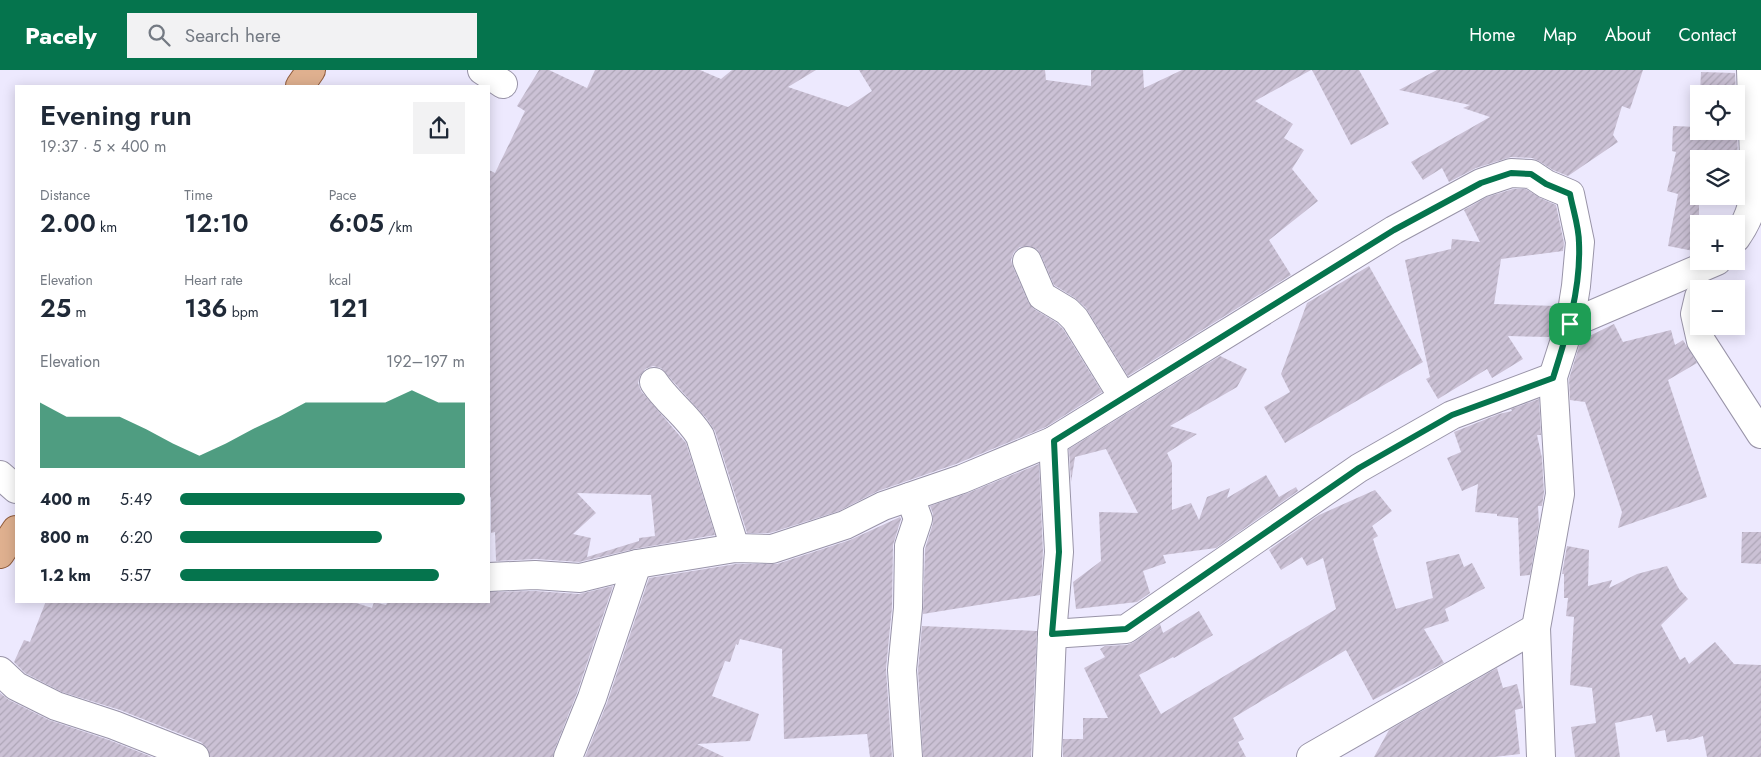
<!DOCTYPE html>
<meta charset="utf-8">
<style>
:root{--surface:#fff;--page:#f2f2f3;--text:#1f2937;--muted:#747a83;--accent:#05744d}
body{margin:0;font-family:Jost,sans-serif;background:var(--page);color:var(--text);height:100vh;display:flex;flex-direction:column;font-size:19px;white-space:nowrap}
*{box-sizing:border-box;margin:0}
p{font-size:16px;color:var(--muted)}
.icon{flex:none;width:28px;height:28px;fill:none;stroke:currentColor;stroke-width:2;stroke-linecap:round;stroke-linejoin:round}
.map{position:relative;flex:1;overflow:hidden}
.details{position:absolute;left:15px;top:15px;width:475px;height:518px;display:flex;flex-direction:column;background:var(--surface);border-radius:0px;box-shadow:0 2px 12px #0003}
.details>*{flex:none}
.buttons{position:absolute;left:1690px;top:15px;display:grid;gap:10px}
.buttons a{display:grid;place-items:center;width:55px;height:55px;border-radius:0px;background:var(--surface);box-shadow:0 2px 12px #0003;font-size:25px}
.pin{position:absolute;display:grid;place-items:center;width:42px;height:42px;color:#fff;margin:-21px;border-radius:10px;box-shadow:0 2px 8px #0006}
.round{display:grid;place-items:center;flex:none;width:52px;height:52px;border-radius:0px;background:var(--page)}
.head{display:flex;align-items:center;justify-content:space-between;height:85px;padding:0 25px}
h1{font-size:28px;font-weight:600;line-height:38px}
.stats{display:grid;grid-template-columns:repeat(3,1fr);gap:8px;height:85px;padding:5px 25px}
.stats div{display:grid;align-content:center}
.stats b{font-size:25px;font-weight:600}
.stats small{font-size:14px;font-weight:400}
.stats p{font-size:14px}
.chart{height:140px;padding:10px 25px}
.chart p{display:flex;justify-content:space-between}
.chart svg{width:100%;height:90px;margin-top:5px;fill:var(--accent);opacity:.7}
ul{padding:0 25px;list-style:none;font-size:16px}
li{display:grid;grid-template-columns:80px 60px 1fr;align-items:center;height:38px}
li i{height:12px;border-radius:6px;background:var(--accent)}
header{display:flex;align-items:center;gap:30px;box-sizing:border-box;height:70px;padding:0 25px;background:var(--accent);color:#fff}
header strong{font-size:24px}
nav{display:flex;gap:28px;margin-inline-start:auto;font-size:18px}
.search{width:350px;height:45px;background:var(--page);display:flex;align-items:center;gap:12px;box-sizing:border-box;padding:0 18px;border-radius:0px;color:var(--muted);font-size:19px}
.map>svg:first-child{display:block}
</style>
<header>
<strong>Pacely</strong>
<div class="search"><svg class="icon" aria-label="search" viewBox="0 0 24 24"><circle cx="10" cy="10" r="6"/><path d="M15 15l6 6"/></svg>Search here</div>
<nav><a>Home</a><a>Map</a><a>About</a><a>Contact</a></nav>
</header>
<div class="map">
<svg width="1761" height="687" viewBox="0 0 1761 687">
<defs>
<pattern id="building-hatch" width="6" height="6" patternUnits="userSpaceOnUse" patternTransform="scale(1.25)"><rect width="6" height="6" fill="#cbc1d5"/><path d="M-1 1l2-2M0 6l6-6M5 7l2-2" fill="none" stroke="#aea6b7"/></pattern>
</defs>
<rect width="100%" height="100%" fill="#ede9fe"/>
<g fill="url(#building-hatch)" fill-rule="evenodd">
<path d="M539,0h10l38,18 8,-18h105l21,9 11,-9h84l-28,17 60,20 24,-16 -13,-21h186l1,10 45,6v-16h52l1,18 38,-18h129l-56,31 38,23 -9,14 20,12 -12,19 26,32 -49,39 22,35 -163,101 -42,-68 -11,-10 -21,-13 -13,-30 -4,-6 -8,-3 -9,1 -6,5 -3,8 2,7 15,35 6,7 23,14 6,6 39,63 -56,35 -90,37 -78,27 -39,20 -69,22h-23l-32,-102 -8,-12 -46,-51 -8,-2 -8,3 -5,7 -2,7 3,8 45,52 29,92 -81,14 -55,13 -43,-3 -40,2 -1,-29 -4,1v-36l-2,1v-328l6,3 30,-62 -8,-5zM577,423l74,2 4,41 -16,2v3l-52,16 4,-19 -18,-4 23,-21z"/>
<path d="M1312,0h47l30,54 -38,21z"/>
<path d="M1437,0h206l-13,39 -8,-3 -9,29 5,7 -50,34 -15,-6 -14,-9 -7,-3 -21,-1 -35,11 -27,14 -7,-14 -19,12 -12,-18 79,-45 -27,-9 7,-3 -71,-15z"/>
<path d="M1701,2l34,1 1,21h-36z"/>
<path d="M1736,26l2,63h-39v37h30l-1,6 -29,-5v55l-31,-6 10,-52 -11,-3 9,-39 -4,-1 1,-25 25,1 1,-10v14h37z"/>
<path d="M1513,119h13l14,9 16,7 8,38 -1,8 -62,8 -7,45 63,2 -8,31 -41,-1 15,23 -31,19 -5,-9 -49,30 -12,-20 4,-2 -25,-117 46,-11 1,-10 28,3 -16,-32 23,-13z"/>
<path d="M1369,196l54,96 -138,81 -21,-36 26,-15 -9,-18 26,-71z"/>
<path d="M1614,254l9,18 48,-12 4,15 8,-5 14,23 -29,17 39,117 -89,31 4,-16 -37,-110 -15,-2 -1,-21 12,-39z"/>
<path d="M1220,286l27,13 -10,18 -67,39 27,8 -30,19 5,10v47l19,-7 8,17 8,-23 23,-9 -3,10 39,-23 13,22 17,-10 2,4 -82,57 -53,7 3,8 -23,8 7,22 -13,9 -61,7 -3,-27 28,-21 -2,-49 39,1 -32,-64 -31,8 -4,25 -2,-33z"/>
<path d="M1539,329l2,36h-4l5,23 2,35 -2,13h-4l1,18 -9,51 -10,1 -2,-58 -21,-2v-2l-22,-2 3,-28 -16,7 -15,-33 14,-6 -7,-20 45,-18 13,-3 -1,-2z"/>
<path d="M1039,394l4,88 -3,43 -117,19 2,-65 8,-26v-9l-3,-8 38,-13z"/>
<path d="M1375,420l17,21 -20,15 6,10 -5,3 23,70 37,-11 -7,-36 33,-8 5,13 8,-4 13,25 -40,21 4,12 -25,8 20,34 -71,37 -27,-50 -113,68 11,21 -6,3 8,15h-183v-18h20v-21h25l-24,-50 21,-11 -5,-8 5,-3 22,-1 7,-3 26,-18 3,9 36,-22 14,24 -39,23 -1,-1 -34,18 22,39 175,-105 -13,-51 -16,8 -5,-9 -21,13 -12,-20 50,-35z"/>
<path d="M900,447l1,2 -8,26 -1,62 -6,62 6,88h-22l-3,-23 -83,5 -2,-90 -42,-10 -2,6 -2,-1 -6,18 -5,-1 -13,35 47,18 -9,27 -53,3 27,13h-139l22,-54 42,-125 87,-14h41l73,-24z"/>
<path d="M1742,462h19v32l-20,-1z"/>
<path d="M1567,476l22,4 -1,36 24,-6 -3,8 28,-14 30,-8 12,23 9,10 -27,26 19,35 5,-3 4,7 26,-22 19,22 27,1v92h-54l-4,-21 -14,4 -1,-1 -21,3 -2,-12 -9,2 -4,-17 -37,8 5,34h-45l-4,-30 25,-4 -4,-35 -22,-3 4,-68 -8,-1 2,-18h-4v-24h-2z"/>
<path d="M613,516l-36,107 -23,58 -1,6h-343l-3,-9 -6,-6 -81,-32 -58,-18 -37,-19 -11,-11 10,-22 6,2 16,-41h304l22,7 2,-6 12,3 2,-4h101v-9l46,-1 44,3z"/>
<path d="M922,556l115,5 -6,126h-108l-5,-87z"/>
<path d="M1497,598l6,20 14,-4 6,24 -8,2 5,44 -26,3h-120l15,-27z"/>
<path d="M0,623l9,7 40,20 60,20 43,17h-152z"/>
</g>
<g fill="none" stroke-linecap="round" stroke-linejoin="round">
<g stroke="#9994a8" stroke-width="30">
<g id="minor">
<path d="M482,0l21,14"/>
<path d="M1736,168c12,-17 17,-31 19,-51l-4,-117"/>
<path d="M1027,191l15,35 25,15 8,8 48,78"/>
<path d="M1699,227l-4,17 6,27 60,93"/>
<path d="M1570,254l147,-63"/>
<path d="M654,312c13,20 33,33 46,54l35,112"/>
<path d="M0,405l16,14"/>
<path d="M489,507l46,-2 45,3 57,-14 98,-16 37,1 73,-24 38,-19 79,-27 91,-38 341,-211 87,-47 30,-10 20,1 15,10 24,10 10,48 -4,44 -6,38 -17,53 7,117 -24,134 5,129"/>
<path d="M1052,564l74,-5 233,-161 93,-53 101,-38"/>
<path d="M0,601l16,15 40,20 58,19 81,32"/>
<path d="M568,687l24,-59 45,-134"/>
<path d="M908,687l-6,-87 6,-62 1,-62 9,-27 -8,-22"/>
<path d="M1047,687l5,-123 7,-82 -6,-111"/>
<path d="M1311,687l225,-129"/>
</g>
</g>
<g stroke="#905c3c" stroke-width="30">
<g id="primary">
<path d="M300,16l11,-16"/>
<path d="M0,484l16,-24"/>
</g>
</g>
<use href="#minor" stroke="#fff" stroke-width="28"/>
<use href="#primary" stroke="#dfb08f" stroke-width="28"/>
</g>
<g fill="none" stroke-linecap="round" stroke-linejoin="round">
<g stroke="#fff" stroke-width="10">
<path id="route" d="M1511,103l20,1 15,10 24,10c3,16 9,33 9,49 2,46 -12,91 -26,135l-101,37 -93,53 -233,161 -74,5 7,-82 -5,-111 340,-211 87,-47z"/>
</g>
<use href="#route" stroke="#05744d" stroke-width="6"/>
</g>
</svg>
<div class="buttons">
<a><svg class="icon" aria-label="locate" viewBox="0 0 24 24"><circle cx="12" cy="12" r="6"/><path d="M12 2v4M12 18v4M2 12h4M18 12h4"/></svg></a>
<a><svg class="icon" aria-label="layers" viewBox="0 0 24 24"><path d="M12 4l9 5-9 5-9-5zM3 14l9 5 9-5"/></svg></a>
<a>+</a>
<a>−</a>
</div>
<div class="pin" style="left:1570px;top:254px;background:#1e9e55"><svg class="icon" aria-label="arrive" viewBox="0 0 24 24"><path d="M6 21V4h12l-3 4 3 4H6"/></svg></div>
<section class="details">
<div class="head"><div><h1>Evening run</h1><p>19:37 · 5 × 400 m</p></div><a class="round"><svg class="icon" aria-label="share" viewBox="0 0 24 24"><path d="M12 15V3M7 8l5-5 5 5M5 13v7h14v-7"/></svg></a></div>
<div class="stats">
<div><p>Distance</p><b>2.00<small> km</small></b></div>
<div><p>Time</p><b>12:10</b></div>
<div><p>Pace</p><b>6:05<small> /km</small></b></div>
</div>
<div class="stats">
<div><p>Elevation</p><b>25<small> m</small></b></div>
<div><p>Heart rate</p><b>136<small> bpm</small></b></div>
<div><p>kcal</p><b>121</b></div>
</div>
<div class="chart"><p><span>Elevation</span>192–197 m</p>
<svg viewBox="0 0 160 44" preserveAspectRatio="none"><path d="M0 44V12L10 19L20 19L30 19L40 25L50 32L60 38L70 32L80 25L90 19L100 12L110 12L120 12L130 12L140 6L150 12L160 12V44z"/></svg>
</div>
<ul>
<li><b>400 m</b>5:49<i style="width:100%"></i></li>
<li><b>800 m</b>6:20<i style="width:71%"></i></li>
<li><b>1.2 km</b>5:57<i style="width:91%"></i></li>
</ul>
</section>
</div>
